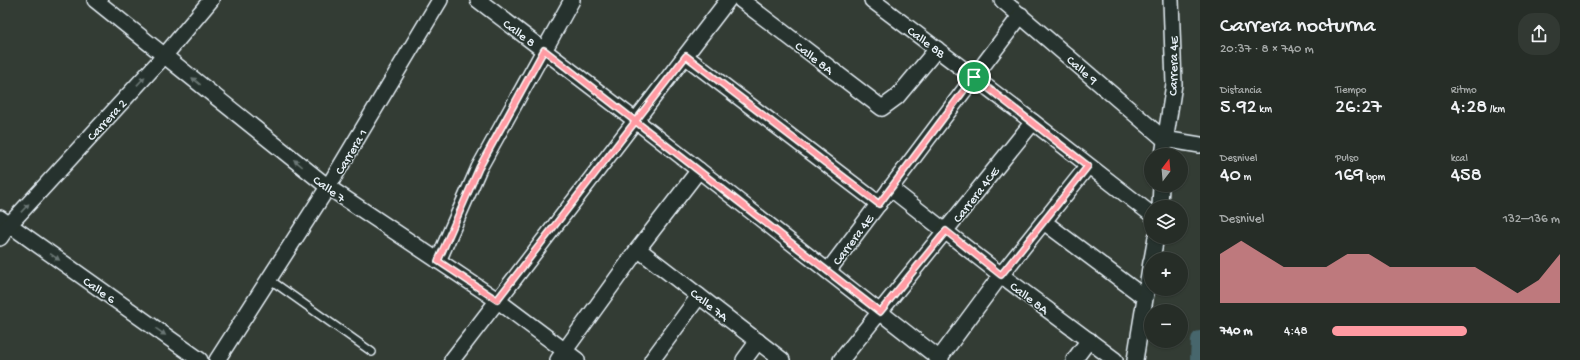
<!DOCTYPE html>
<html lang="es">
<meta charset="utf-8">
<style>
:root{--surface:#262d27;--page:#323933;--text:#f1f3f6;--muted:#a4a8a7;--line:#424944;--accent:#ff9aa2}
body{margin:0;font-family:"Gochi Hand",sans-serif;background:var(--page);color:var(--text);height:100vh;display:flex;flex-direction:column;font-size:15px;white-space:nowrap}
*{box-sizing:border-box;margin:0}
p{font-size:13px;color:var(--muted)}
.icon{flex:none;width:22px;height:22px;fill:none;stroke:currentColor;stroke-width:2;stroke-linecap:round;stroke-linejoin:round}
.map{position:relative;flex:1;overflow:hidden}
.details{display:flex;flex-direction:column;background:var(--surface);width:380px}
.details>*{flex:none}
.needle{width:26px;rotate:16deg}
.fabs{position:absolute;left:1144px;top:148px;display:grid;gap:8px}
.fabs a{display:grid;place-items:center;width:44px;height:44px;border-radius:50%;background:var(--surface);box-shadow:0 1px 3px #0004,0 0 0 1px var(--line);font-size:20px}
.pin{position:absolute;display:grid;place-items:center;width:34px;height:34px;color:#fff;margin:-17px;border:2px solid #fff;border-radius:50%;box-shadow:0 1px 4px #0007}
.round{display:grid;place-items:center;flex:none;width:42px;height:42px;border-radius:16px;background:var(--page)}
.overview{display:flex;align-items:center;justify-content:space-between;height:68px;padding:0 20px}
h1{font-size:22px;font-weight:600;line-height:30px}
.stats{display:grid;grid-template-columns:repeat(3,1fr);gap:6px;height:68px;padding:4px 20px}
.stats div{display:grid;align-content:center}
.stats b{font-size:20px;font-weight:600}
.stats small{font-size:11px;font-weight:400}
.stats p{font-size:11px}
.chart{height:112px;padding:8px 20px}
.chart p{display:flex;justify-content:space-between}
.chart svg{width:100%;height:72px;margin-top:4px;fill:var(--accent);opacity:.7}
ul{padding:0 20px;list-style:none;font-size:13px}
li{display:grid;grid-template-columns:64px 48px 1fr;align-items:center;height:30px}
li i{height:10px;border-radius:5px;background:var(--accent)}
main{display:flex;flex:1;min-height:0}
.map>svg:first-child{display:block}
</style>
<main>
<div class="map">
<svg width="1200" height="360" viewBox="0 0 1200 360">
<rect width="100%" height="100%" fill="#333c34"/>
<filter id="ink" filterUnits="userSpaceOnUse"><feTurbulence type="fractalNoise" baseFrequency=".025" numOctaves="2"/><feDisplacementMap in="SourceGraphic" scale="8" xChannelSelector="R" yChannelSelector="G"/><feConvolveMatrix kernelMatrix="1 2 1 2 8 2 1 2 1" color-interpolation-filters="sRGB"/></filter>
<g filter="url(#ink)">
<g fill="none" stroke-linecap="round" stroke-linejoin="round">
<path stroke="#46666c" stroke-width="18" d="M1199,360l1,-20"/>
<g stroke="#e8f1f8" stroke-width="10">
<path id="service" d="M269,279l103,73"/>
</g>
<g stroke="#e8f1f8" stroke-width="18">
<g id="minor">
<path d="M95,0l233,187 169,113 80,60"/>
<path d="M478,0l157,120 306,240"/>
<path d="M741,0l141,108 15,-11 40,-48"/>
<path d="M872,0l161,122 118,92"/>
<path d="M1002,0l162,139 36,6"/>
<path d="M685,56l194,148"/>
<path d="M1163,155l11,-71 -3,-84"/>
<path d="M890,188l111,87 114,85"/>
<path d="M1160,207l1,-22"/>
<path d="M0,218l200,142"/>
<path d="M1044,222l100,75"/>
<path d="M0,238l9,-13 156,-170 46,-55"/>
<path d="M638,249l144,111"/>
<path d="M1152,259l4,-22"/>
<path d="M438,261l41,-93 93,-168"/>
<path d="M828,271l193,-256"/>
<path d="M217,360l111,-173 112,-187"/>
<path d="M452,360l276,-360"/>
<path d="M558,360l80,-111 61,-79"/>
<path d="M652,360l47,-64"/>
<path d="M744,360l14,-19"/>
<path d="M841,360l192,-238"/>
<path d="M938,360l63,-85 87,-109"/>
<path d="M1074,360l15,-20"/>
<path d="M1135,360l16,-98"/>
</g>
</g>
<use href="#service" stroke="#26332d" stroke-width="7"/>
<use href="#minor" stroke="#26332d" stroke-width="15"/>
</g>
<defs><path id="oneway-solid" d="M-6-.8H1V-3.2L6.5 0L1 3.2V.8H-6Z"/></defs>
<g fill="#6a7674">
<use href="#oneway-solid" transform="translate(141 81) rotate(-47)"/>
<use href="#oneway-solid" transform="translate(196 81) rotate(-141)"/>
<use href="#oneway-solid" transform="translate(298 163) rotate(-141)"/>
<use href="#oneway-solid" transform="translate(25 208) rotate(-47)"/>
<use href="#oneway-solid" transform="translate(55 257) rotate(35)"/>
<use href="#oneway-solid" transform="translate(161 332) rotate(35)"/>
</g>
</g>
<g fill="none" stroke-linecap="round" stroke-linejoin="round" filter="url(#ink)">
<g stroke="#fff" stroke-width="8">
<path id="route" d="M974,77l-95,127 -193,-148 -189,244 -59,-39 41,-93 65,-118 336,262 66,-81 55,44 87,-109 -114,-89"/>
</g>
<use href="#route" stroke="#ff9aa2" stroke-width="5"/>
</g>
<g text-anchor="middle" stroke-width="3" stroke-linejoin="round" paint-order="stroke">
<g font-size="13" fill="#e8f1f8" stroke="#26332d">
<text transform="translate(520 32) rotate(37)" y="5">Calle 8</text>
<text transform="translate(927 41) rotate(37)" y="5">Calle 8B</text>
<text transform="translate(815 57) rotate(38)" y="5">Calle 8A</text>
<text transform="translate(1172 66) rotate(-89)" y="5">Carrera 4E</text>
<text transform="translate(1083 69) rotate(41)" y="5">Calle 9</text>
<text transform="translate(106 119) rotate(-47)" y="5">Carrera 2</text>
<text transform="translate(350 151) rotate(-59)" y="5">Carrera 1</text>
<text transform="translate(330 188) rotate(36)" y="5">Calle 7</text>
<text transform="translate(975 194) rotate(-52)" y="5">Carrera 4CE</text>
<text transform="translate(852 239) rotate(-53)" y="5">Carrera 4E</text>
<text transform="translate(100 289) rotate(35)" y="5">Calle 6</text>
<text transform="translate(1030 297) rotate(37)" y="5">Calle 8A</text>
<text transform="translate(710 304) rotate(38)" y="5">Calle 7A</text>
</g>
</g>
</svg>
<div class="fabs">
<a><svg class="needle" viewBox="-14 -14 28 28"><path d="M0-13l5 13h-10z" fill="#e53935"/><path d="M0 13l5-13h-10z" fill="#a4a8a7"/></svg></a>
<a><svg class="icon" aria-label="layers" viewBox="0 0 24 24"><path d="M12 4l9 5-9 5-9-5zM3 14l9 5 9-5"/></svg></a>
<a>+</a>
<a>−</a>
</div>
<div class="pin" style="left:974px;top:77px;background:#1e9e55"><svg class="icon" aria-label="arrive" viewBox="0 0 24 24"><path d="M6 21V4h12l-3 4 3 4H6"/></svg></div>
</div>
<section class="details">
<div class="overview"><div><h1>Carrera nocturna</h1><p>20:37 · 8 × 740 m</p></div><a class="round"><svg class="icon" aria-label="share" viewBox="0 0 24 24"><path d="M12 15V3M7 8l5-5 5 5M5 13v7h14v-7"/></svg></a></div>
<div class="stats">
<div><p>Distancia</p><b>5.92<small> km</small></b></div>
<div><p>Tiempo</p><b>26:27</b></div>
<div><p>Ritmo</p><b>4:28<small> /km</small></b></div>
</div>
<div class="stats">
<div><p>Desnivel</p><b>40<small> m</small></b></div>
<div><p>Pulso</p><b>169<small> bpm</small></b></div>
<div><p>kcal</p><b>458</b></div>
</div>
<div class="chart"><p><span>Desnivel</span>132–136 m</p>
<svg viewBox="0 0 160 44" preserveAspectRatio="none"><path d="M0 44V14L10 6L20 14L30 22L40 22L50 22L60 14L70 14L80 22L90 22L100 22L110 22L120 22L130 30L140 38L150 30L160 14V44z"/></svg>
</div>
<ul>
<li><b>740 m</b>4:48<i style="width:59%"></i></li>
</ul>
</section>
</main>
